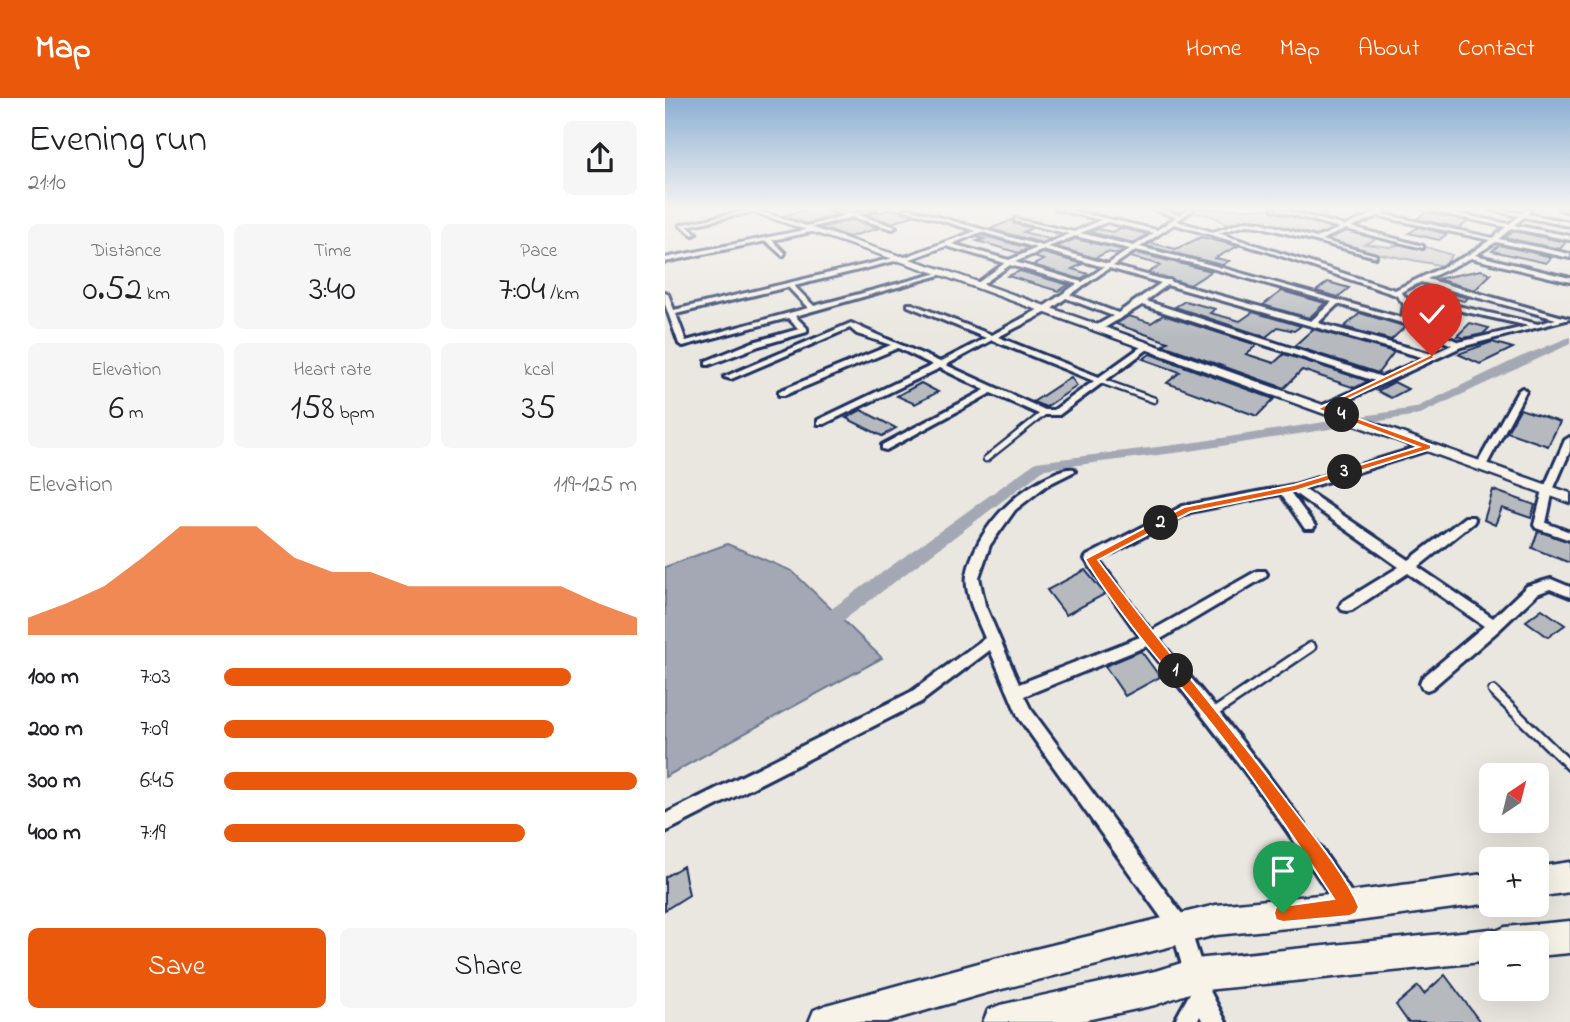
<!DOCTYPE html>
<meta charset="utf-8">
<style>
:root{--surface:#fff;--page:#f6f6f6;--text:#202124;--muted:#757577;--accent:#ea580c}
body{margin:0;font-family:"Indie Flower",sans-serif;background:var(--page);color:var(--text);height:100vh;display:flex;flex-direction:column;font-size:26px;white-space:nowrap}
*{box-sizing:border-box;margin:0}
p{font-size:23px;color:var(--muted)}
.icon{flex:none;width:38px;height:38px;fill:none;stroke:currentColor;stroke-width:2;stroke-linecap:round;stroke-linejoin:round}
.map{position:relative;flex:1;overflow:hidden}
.sheet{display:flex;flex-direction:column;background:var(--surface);width:665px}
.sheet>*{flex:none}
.needle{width:46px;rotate:35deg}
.buttons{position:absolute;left:814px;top:665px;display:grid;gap:14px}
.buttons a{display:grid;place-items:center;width:70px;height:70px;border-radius:10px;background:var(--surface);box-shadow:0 7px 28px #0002;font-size:35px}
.pin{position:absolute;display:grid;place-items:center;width:60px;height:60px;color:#fff;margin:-72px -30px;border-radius:50% 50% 50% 0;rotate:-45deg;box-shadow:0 0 7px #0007}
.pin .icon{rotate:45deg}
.km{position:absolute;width:35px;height:35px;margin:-18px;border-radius:50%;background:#222;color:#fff;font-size:19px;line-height:35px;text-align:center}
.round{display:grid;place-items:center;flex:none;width:74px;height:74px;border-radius:10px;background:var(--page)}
.head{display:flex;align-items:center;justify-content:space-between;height:119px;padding:0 28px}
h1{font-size:38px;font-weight:600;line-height:52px}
.figures{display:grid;grid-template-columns:repeat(3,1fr);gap:10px;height:119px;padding:7px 28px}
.figures div{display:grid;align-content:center;border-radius:10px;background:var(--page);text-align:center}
.figures b{font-size:35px;font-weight:600}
.figures small{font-size:19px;font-weight:400}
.figures p{font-size:19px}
.chart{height:196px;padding:14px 28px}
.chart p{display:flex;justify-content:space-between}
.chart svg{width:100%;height:126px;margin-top:7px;fill:var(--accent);opacity:.7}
.cta{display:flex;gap:14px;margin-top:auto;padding:14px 28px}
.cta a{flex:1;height:80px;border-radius:10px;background:var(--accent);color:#fff;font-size:28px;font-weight:600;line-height:80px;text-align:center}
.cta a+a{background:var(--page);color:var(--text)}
ul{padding:0 28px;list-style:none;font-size:23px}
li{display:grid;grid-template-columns:112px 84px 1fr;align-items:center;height:52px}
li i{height:18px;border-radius:9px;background:var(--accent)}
header{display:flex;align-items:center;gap:42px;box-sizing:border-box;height:98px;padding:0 35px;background:var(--accent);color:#fff}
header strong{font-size:33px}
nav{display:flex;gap:38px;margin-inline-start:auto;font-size:24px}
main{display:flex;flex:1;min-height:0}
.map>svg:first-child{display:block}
</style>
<header>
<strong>Map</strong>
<nav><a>Home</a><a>Map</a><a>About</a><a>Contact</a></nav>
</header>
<main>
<section class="sheet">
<div class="head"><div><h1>Evening run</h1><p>21:10</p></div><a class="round"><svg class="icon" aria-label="share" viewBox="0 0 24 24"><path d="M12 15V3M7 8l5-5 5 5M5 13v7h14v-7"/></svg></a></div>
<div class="figures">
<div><p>Distance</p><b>0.52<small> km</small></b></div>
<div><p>Time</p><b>3:40</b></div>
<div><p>Pace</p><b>7:04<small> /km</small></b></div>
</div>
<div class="figures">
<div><p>Elevation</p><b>6<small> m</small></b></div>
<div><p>Heart rate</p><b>158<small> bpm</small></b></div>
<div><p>kcal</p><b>35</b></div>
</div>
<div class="chart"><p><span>Elevation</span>119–125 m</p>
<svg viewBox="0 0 160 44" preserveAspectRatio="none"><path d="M0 44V38L10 33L20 27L30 17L40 6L50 6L60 6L70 17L80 22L90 22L100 27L110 27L120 27L130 27L140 27L150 33L160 38V44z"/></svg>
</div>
<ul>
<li><b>100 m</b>7:03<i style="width:84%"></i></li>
<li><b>200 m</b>7:09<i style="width:80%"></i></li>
<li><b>300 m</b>6:45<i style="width:100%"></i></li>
<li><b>400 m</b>7:19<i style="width:73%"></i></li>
</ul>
<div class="cta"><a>Save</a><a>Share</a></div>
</section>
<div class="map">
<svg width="905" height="924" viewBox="0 0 905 924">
<rect width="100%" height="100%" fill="#eae7e0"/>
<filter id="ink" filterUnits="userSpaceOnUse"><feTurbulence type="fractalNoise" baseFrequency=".0143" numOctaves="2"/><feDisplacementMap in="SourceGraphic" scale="14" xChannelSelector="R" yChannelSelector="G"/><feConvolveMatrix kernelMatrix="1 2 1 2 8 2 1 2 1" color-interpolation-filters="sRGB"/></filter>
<g filter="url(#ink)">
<path fill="#cbcccd" stroke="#737e96" stroke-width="2" d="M530,111h126l10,12 18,4 -12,2 39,12 -11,5 25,3 20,-5 42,13 -8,11 -106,-20 -88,-27 -23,6 -14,-9 -23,-4z"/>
<path fill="#a3a8b4" stroke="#6d7892" stroke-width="2" d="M62,446l65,27 90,87 -217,119v-210z"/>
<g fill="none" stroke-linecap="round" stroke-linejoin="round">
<path fill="#a3a8b4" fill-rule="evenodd" d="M905,239v7l-152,71 -228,36 -145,18 -201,151 -7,3 -7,-3 -3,-5 3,-5 206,-148 154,-19 225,-35 103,-50z"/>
</g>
<g fill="#b6babf" stroke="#1b2f5e" stroke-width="2">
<path d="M143,111h18l11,6 -30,9 -25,-8z"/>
<path d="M228,111l22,6 -23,8 -26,-8z"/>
<path d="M761,114l42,9 -9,7 -42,-9z"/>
<path d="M187,122l27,8 -30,9 -29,-9z"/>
<path d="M347,122l2,4 18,4 -9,4 28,7 -9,4 -52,-14z"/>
<path d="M754,129l28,7 -8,6 -30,-7z"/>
<path d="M456,130l26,6 -13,9 -45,-11 9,-3 14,3z"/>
<path d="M848,133l53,11 -6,7 -55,-11z"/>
<path d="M316,137l48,13 -10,5 -42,-12 7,-2 -7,-2z"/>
<path d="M536,139l37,9 -23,12 14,3 -7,4 -76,-19 5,-3 25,6z"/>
<path d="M410,141l49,11 -6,4 -11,-2 -12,6 -39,-11z"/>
<path d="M834,147l53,12 -6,6 -54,-12z"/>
<path d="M378,155l40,11 -11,5 17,5 -9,5 -47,-14 11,-5 -10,-3z"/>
<path d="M472,155l66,16 9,2 -22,14 -42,-12 13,-8 -31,-8z"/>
<path d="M816,172l10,4 -16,16 -38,-11z"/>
<path d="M355,173l49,14 -11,6 -50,-15z"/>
<path d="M663,184l21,6 -11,9 -22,-6z"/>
<path d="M760,188l43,12 -4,3 -28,-7 -6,5 -18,-3z"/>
<path d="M617,193l43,12 -16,15 -46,-13z"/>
<path d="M520,203l30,8 -5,4 30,8 13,-9 48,14 -7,5 -16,-4 -12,10 -91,-30z"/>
<path d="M695,215l41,12 4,2 -14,13 -47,-13z"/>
<path d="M498,217l94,30 -11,9 28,9 10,-9 84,27 -13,7 -53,-18 -18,18 -121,-43 5,-3 -52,-18 13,-8 22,7z"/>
<path d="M805,225l19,5 -6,6 -19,4 -7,-2z"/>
<path d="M648,231l81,23 -16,21 -84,-27z"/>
<path d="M827,244l21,6 -33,16 -22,-10z"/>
<path d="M485,256l124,45 -17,17 -90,-33 13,-11 -37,-13z"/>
<path d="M406,279l6,9 -31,21 -13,-5z"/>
<path d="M729,284l14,7 -17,9 -14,-7z"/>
<path d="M256,285l17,9 -23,12 -18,-8z"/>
<path d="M855,311l40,13 -12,24 -41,-14z"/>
<path d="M196,312l35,18 -14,8 -36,-18z"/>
<path d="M828,392l42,15 -4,13 -29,-10 -7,17 -11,-5z"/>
<path d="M873,433l32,11v21l-38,-15z"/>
<path d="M420,472l20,24 -39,21 -19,-25z"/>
<path d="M877,511l23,16 -17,12 -22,-16z"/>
<path d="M476,553l19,26 -35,19 -20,-30z"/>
<path d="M18,768l6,29 -24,15v-33z"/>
<path d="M780,877l35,47h-72l-12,-17 22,-19 6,8z"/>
</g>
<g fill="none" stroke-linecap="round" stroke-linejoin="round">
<g stroke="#1b2f5e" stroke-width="9">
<g id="service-far1">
<path d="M436,283l53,19"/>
<path d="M321,361l58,-46"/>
</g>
</g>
<g stroke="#1b2f5e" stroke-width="13">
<g id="service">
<path d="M828,593l77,75"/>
<path d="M547,616l99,-67"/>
</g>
</g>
<g stroke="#1b2f5e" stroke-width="6">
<g id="minor">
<path d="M89,111h10l-77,17 9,7 -3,2 -13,-10z"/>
<path d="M163,111l24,5 24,-5 -18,6 38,12 -3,2 -41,-12 -47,12v-2l41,-12z"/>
<path d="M238,111h7l132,37 27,-12 -54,-13v-2l59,13 27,-12 -45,-11h9l92,21 19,-13 -24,-8h7l21,6 9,-6h5l-17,12 36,11 33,-11 13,1 57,16 24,-10 -68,-19h8l65,17 37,-16 3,2 -3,2 111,24 13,-11 -83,-18h10l76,15 10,-8 -30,-7 33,4 5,-4h5l-5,5 43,8v4l-46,-9 -10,8 56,11v4l-59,-12 -12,11 71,15v4l-74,-16 -21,13 95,23v4l-99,-24 -44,21 143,40 -109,28 -139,65 -5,-3 2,-2 56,-26 -233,-76 -41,25h-6v-4l18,-10 -47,-18 -17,13 -51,26 101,40 46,-33 7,2 -93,69h-18l-50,-22 -105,57 -4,-1v-4l103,-55 -45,-22 -116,56h-6v-4l115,-55 -35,-17 -113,47h-6v-4l112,-46 -34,-11 -7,-6 -119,51 -7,-2 127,-54c29,14 59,25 89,39l46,-24 -78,-32v-2h4l80,31 51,-28 34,-23 -67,-19 -30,21h-4v-2l29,-21 -59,-17 -38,14 -5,-1 -109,27 20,20 128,-34 5,1 -152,43 12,12v4l-48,14 -50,19h-3v-4l47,-19 46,-13 -11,-11 -105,28 -4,-2 -14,-40v-12l3,2 6,16 228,-54 3,1 71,-26zM713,118l112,24 -22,15 -73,35 -177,-57 28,-8 13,1 117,31v-2l-55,-15 25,-11 77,19v-2l-72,-19zM442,124l47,11 -20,13 -54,-13zM509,126l92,27 130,44 8,9 -2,14 -194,-54 -68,-17zM316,134l56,16 -28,12 -57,-16zM410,138l55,13 -22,15 -60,-17zM378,152l61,17 -22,15 -67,-20zM471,152l68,16 128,36 -21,19 -140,-39 -1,-2h-5l-52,-14zM444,170l52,15 -43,30 -48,-18zM756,184l135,37 -18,5 -103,-23 -25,1 -9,-10zM502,187l258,73 -43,19 -236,-76zM123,189l20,21 -122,33 -10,-27zM673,206l64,19 50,22 -20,9 -114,-31zM770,207l94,21 -70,16 -50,-22 2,-14zM327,242l102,41 -40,29h-9l-99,-45z"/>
<path d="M894,111h11v3z"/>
<path d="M149,130l2,3 -44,9 13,13 -2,3 -17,-15 -101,21v-4z"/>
<path d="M857,290l4,3 -40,75 -1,2h-8l-1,-2 42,-75z"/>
<path d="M905,339v14l-17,39 -7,33 24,9v8l-34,-12 -2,-3 9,-35 22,-50z"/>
<path d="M763,346l5,3 -1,2 -128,40 105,71 56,-43h8l2,3 -2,3 -55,44 75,51 34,-32 24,-7 19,8v10l-20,-8 -13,5 -38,36 -67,58 -5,2 -5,-2 -2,-5 2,-5 62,-52 -76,-53 -56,37 -5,1 -5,-1 -2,-4 2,-4 57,-35 -106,-75h-3l25,34 -2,3h-8l-24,-35 -91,18 -91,48 52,71 106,-60h8l2,3 -2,3 -106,63c71,83 137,169 197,260l3,7 -3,7 -7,3 -7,-3c-59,-94 -125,-182 -195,-268l-123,50 6,12 158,214 22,69 16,31h-23l-3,-6 -3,6h-23l16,-29 -17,-59 -154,-216 -29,-68 -69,52 -256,130v-18l246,-122 74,-54c-7,-17 -21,-44 -18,-63 9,-45 46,-83 86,-101 7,-3 13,-6 21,-5l1,2 -28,14 -32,25 -25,35 -11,32 6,28 34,79 121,-47 -53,-75 -2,-3 2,-3 96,-50 111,-21z"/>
</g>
</g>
<g stroke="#1b2f5e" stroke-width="5">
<path id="tertiary" d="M79,111h9l194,62 623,222v10l-629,-228z"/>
</g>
<g stroke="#1b2f5e" stroke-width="5">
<g id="secondary">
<path d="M905,764v30l-33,5v-30z"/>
<path d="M826,775v30l-141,19 -134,13 -230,58 -100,29h-77l5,-12 12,-5 160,-44 230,-56 134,-13z"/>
<path d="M905,823v32l-33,3v-13h-46v18l-296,30 -40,14 -78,17h-94l5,-12 12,-5 155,-34 40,-12 296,-30 5,2 9,-4z"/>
</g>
</g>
<use href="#service-far1" stroke="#f7f3e8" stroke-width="4.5"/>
<use href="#service" stroke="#f7f3e8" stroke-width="8"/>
<use href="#minor" fill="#f7f3e8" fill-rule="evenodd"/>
<use href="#tertiary" fill="#f7f3e8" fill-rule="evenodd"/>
<use href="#secondary" fill="#f7f3e8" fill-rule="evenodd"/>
</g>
</g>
<linearGradient id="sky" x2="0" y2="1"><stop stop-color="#8cafd3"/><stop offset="0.46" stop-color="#f6f4f1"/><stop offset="1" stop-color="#f6f4f1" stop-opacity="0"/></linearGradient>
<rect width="905" height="240" fill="url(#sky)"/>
<path fill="#ea580c" stroke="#fff" stroke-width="2" d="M767,256l2,4 -105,50 102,37v4l-136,42 -105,21 -92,48c60,81 125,157 185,236 24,32 61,75 76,111l-3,6 -6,3 -67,6 -7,-2 -2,-7 2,-6 58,-8c-40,-62 -82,-125 -129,-183 -42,-51 -86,-101 -120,-157l99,-52 110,-22 125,-38 -102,-38z"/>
</svg>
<div class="buttons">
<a><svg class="needle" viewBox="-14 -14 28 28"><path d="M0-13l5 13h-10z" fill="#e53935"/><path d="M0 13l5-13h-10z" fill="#757577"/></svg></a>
<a>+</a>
<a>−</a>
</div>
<div class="pin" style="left:618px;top:815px;background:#1e9e55"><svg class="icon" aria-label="arrive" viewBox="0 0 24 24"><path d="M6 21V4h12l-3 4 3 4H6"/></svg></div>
<div class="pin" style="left:767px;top:258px;background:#d93025"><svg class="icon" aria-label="check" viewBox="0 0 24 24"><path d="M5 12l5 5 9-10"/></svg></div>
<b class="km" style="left:511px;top:573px">1</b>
<b class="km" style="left:496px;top:425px">2</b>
<b class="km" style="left:680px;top:374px">3</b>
<b class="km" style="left:677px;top:317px">4</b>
</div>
</main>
